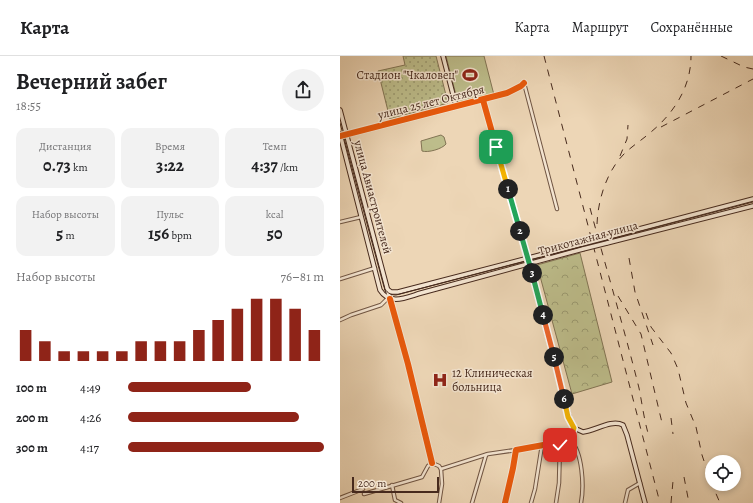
<!DOCTYPE html>
<html lang="ru">
<meta charset="utf-8">
<style>
:root{--surface:#fff;--page:#f2f2f2;--text:#202124;--muted:#757577;--line:#e0e0e0;--accent:#8f2418}
body{margin:0;font-family:Alegreya,serif;background:var(--page);color:var(--text);height:100vh;display:flex;flex-direction:column;font-size:15px;white-space:nowrap}
*{box-sizing:border-box;margin:0}
p{font-size:13px;color:var(--muted)}
.icon{flex:none;width:22px;height:22px;fill:none;stroke:currentColor;stroke-width:2;stroke-linecap:round;stroke-linejoin:round}
.map{position:relative;flex:1;overflow:hidden}
.details{display:flex;flex-direction:column;background:var(--surface);width:340px}
.details>*{flex:none}
.buttons{position:absolute;left:365px;top:399px;display:grid;gap:8px}
.buttons a{display:grid;place-items:center;width:36px;height:36px;border-radius:50%;background:var(--surface);box-shadow:0 2px 6px #0003;font-size:20px}
.scale{position:absolute;left:12px;bottom:10px;width:87px;box-sizing:border-box;padding-left:4px;border:2px solid #472a1d;border-top:0;font-size:11px;line-height:14px;white-space:nowrap;color:#472a1d;-webkit-text-stroke:3px #f3e4d0;paint-order:stroke}
.pin{position:absolute;display:grid;place-items:center;width:34px;height:34px;color:#fff;margin:-17px;border-radius:8px;box-shadow:0 2px 6px #0006}
.km{position:absolute;width:20px;height:20px;margin:-10px;border-radius:50%;background:#222;color:#fff;font-size:11px;line-height:20px;text-align:center}
.round{display:grid;place-items:center;flex:none;width:42px;height:42px;border-radius:21px;background:var(--page)}
.head{display:flex;align-items:center;justify-content:space-between;height:68px;padding:0 16px}
h1{font-size:22px;font-weight:600;line-height:30px}
.figures{display:grid;grid-template-columns:repeat(3,1fr);gap:6px;height:68px;padding:4px 16px}
.figures div{display:grid;align-content:center;border-radius:10px;background:var(--page);text-align:center}
.figures b{font-size:17px;font-weight:600}
.figures small{font-size:11px;font-weight:400}
.figures p{font-size:11px}
.chart{height:112px;padding:8px 16px}
.chart p{display:flex;justify-content:space-between}
.chart svg{width:100%;height:72px;margin-top:4px;stroke:var(--accent);stroke-width:6}
ul{padding:0 16px;list-style:none;font-size:13px}
li{display:grid;grid-template-columns:64px 48px 1fr;align-items:center;height:30px}
li i{height:10px;border-radius:5px;background:var(--accent)}
header{display:flex;align-items:center;gap:24px;box-sizing:border-box;height:56px;padding:0 20px;background:var(--surface);border-bottom:1px solid var(--line)}
header strong{font-size:19px}
nav{display:flex;gap:22px;margin-inline-start:auto;font-size:14px}
main{display:flex;flex:1;min-height:0}
.map>svg:first-child{display:block}
</style>
<header>
<strong>Карта</strong>
<nav><a>Карта</a><a>Маршрут</a><a>Сохранённые</a></nav>
</header>
<main>
<section class="details">
<div class="head"><div><h1>Вечерний забег</h1><p>18:55</p></div><a class="round"><svg class="icon" aria-label="share" viewBox="0 0 24 24"><path d="M12 15V3M7 8l5-5 5 5M5 13v7h14v-7"/></svg></a></div>
<div class="figures">
<div><p>Дистанция</p><b>0.73<small> km</small></b></div>
<div><p>Время</p><b>3:22</b></div>
<div><p>Темп</p><b>4:37<small> /km</small></b></div>
</div>
<div class="figures">
<div><p>Набор высоты</p><b>5<small> m</small></b></div>
<div><p>Пульс</p><b>156<small> bpm</small></b></div>
<div><p>kcal</p><b>50</b></div>
</div>
<div class="chart"><p><span>Набор высоты</span>76–81 m</p>
<svg viewBox="0 0 160 44" preserveAspectRatio="none"><path d="M5 44V25M15 44V32M25 44V38M35 44V38M45 44V38M55 44V38M65 44V32M75 44V32M85 44V32M95 44V25M105 44V19M115 44V12M125 44V6M135 44V6M145 44V12M155 44V25"/></svg>
</div>
<ul>
<li><b>100 m</b>4:49<i style="width:63%"></i></li>
<li><b>200 m</b>4:26<i style="width:87%"></i></li>
<li><b>300 m</b>4:17<i style="width:100%"></i></li>
</ul>
</section>
<div class="map">
<svg width="413" height="447" viewBox="0 0 413 447">
<defs>
<pattern id="forest-crowns" width="20" height="18" patternUnits="userSpaceOnUse"><rect width="20" height="18" fill="#bdbd8b"/><path d="M2 6a3 3 0 1 1 6 0M12 15a3 3 0 1 1 6 0" fill="none" stroke="#9b9a71"/></pattern>
<pattern id="park-dots" width="8" height="8" patternUnits="userSpaceOnUse"><rect width="8" height="8" fill="#bdbd8b"/><path d="M2 2h.1M6 6h.1" fill="none" stroke="#9b9a71" stroke-width="1.8" stroke-linecap="round"/></pattern>
</defs>
<rect width="100%" height="100%" fill="#edd6b6"/>
<filter id="stains"><feTurbulence type="fractalNoise" baseFrequency=".005" numOctaves="4"/><feColorMatrix values="0 0 0 0 .2 0 0 0 0 .09 0 0 0 0 .02 0 0 0 .5 -.17"/></filter>
<radialGradient id="worn" r=".72"><stop offset=".6" stop-color="#630" stop-opacity="0"/><stop offset="1" stop-color="#630" stop-opacity=".3"/></radialGradient>
<g fill="#bdbd8b" stroke="#827454">
<path d="M106,0h38l10,39 -36,8z"/>
<path d="M101,79l3,2 2,7c-4,5 -18,9 -24,7l-1,-10z"/>
</g>
<path fill="url(#forest-crowns)" stroke="#827454" d="M240,197l32,129 -40,12 -35,-129z"/>
<path fill="url(#park-dots)" stroke="#827454" d="M63,0h33l12,47 -58,16 -12,-48 27,-6z"/>
<g fill="none" stroke-linecap="round" stroke-linejoin="round">
<g stroke="#705543" stroke-width="4.5">
<g id="street">
<path d="M184,27l33,126"/>
<path d="M143,44c11,-3 34,-7 40,-17"/>
<path d="M0,80l116,-30"/>
<path d="M0,166l21,-5"/>
<path d="M0,223l35,-11"/>
<path d="M50,243l18,65 24,99"/>
<path d="M0,264l11,-5 30,-10 7,-7"/>
<path d="M234,372l-4,12c13,12 14,47 11,63"/>
<path d="M52,429l3,15 6,3"/>
<path d="M24,438l58,-17 6,-11 4,-3 7,3 2,3 47,-15 28,-4"/>
<path d="M0,442l23,-9"/>
<path d="M99,447l3,-19 -1,-15"/>
<path d="M132,447l14,-48"/>
<path d="M165,447l8,-35 3,-18 44,-8"/>
<path d="M191,447l4,-14 7,-44"/>
<path d="M216,447l3,-20 1,-41 10,-2"/>
<path d="M285,447l3,-13 12,-7"/>
</g>
</g>
<g stroke="#472a1d" stroke-width="5.5">
<g id="secondary">
<path d="M103,0l13,50 27,-6 46,164 41,157 4,7 9,4c12,-1 28,-13 40,-7l4,10 18,68"/>
<path d="M0,54l50,189"/>
<path d="M0,78l40,156c10,16 27,7 41,3l162,-44"/>
<path d="M265,182l148,-39"/>
<path d="M267,187l146,-37"/>
<path d="M47,233l4,3h7l184,-48"/>
</g>
</g>
<use href="#street" stroke="#f3e4d0" stroke-width="2.5"/>
<use href="#secondary" stroke="#f3e4d0" stroke-width="3.5"/>
<path stroke="#472a1d" stroke-width="1" d="M0,67l44,164c2,5 6,8 12,8l357,-93"/>
<g stroke="#472a1d" stroke-width="1" stroke-dasharray="7 7" stroke-linecap="butt">
<path d="M204,0l116,447"/>
<path d="M381,0l23,11 9,2"/>
<path d="M321,71l92,-48"/>
<path d="M280,100l7,-17 1,-14"/>
<path d="M250,152c16,60 34,120 49,180 3,15 5,31 9,45"/>
<path d="M257,168c1,-25 10,-53 27,-70 8,-8 18,-14 27,-22 23,-19 40,-45 40,-76"/>
<path d="M289,202l6,34 18,53"/>
<path d="M278,240l23,38 22,93"/>
<path d="M306,257l5,14 20,26 7,16 8,34 10,24 6,28 9,27 9,21"/>
<path d="M331,362l2,16"/>
<path d="M344,421l5,26"/>
<path d="M331,447l2,-22"/>
</g>
<g stroke="#472a1d" stroke-width="5.5" stroke-linecap="butt">
<g id="secondary-bridge">
<path d="M242,188l23,-6"/>
<path d="M243,193l24,-6"/>
</g>
</g>
<use href="#secondary-bridge" stroke="#f3e4d0" stroke-width="3.5"/>
<g stroke="#f3e4d0" stroke-width="8">
<g id="cycleway">
<path d="M143,44l46,164"/>
<path d="M0,80l167,-43 14,-7 3,-3"/>
<path d="M50,243l18,65 24,99"/>
<path d="M165,447l8,-35 3,-18 44,-8"/>
</g>
</g>
<use href="#cycleway" stroke="#e8590c" stroke-width="6"/>
</g>
<g fill="none" stroke-linecap="round" stroke-linejoin="round">
<g stroke="#fff" stroke-width="8">
<path id="split-1" d="M156,91l12,42"/>
</g>
<g stroke="#fff" stroke-width="8">
<path id="split-2" d="M168,133l12,42"/>
</g>
<g stroke="#fff" stroke-width="8">
<path id="split-3" d="M180,175l12,42"/>
</g>
<g stroke="#fff" stroke-width="8">
<path id="split-4" d="M192,217l11,42"/>
</g>
<g stroke="#fff" stroke-width="8">
<path id="split-5" d="M203,259l11,42"/>
</g>
<g stroke="#fff" stroke-width="8">
<path id="split-6" d="M214,301l10,42"/>
</g>
<g stroke="#fff" stroke-width="8">
<path id="split-7" d="M224,343l4,18 6,11 -4,12"/>
</g>
<g stroke="#fff" stroke-width="8">
<path id="split-8" d="M220,389v-3l10,-2"/>
</g>
<use href="#split-1" stroke="#f5b400" stroke-width="5"/>
<use href="#split-2" stroke="#22a559" stroke-width="5"/>
<use href="#split-3" stroke="#22a559" stroke-width="5"/>
<use href="#split-4" stroke="#22a559" stroke-width="5"/>
<use href="#split-5" stroke="#f0652b" stroke-width="5"/>
<use href="#split-6" stroke="#f0652b" stroke-width="5"/>
<use href="#split-7" stroke="#f5b400" stroke-width="5"/>
<use href="#split-8" stroke="#f5b400" stroke-width="5"/>
</g>
<defs>
<g id="stadium-bare" transform="scale(1.2)"><path d="M0-5a6.5 5 0 1 0 0 10a6.5 5 0 1 0 0-10ZM-3.5-1.8h7v3.6h-7Z" fill="#8f2418" stroke="#f3e4d0" stroke-width="2.5" paint-order="stroke"/></g>
<g id="hospital-bare" transform="scale(1.2)"><path d="M-5-5h3v3.5h4V-5h3V5h-3V1.5h-4V5h-3Z" fill="#8f2418" stroke="#f3e4d0" stroke-width="2.5" paint-order="stroke"/></g>
</defs>
<g fill-rule="evenodd">
<use href="#stadium-bare" x="130" y="19"/>
<use href="#hospital-bare" x="100" y="324"/>
</g>
<g text-anchor="middle" stroke-width="3" stroke-linejoin="round" paint-order="stroke">
<g font-size="12" fill="#472a1d" stroke="#f3e4d0" text-anchor="end">
<text x="118" y="23">Стадион "Чкаловец"</text>
<text x="112" y="321" text-anchor="start">12 Клиническая<tspan x="112" dy="14">больница</tspan></text>
</g>
<g font-size="12" fill="#472a1d" stroke="#f3e4d0">
<text transform="translate(91 46) rotate(-14)" y="4">улица 25 лет Октября</text>
<text transform="translate(33 141) rotate(75)" y="4">улица Авиастроителей</text>
<text transform="translate(248 182) rotate(-15)" y="4">Трикотажная улица</text>
</g>
</g>
<rect width="100%" height="100%" filter="url(#stains)"/>
<rect width="100%" height="100%" fill="url(#worn)"/>
</svg>
<div class="buttons">
<a><svg class="icon" aria-label="locate" viewBox="0 0 24 24"><circle cx="12" cy="12" r="6"/><path d="M12 2v4M12 18v4M2 12h4M18 12h4"/></svg></a>
</div>
<div class="scale">200 m</div>
<div class="pin" style="left:156px;top:91px;background:#1e9e55"><svg class="icon" aria-label="arrive" viewBox="0 0 24 24"><path d="M6 21V4h12l-3 4 3 4H6"/></svg></div>
<div class="pin" style="left:220px;top:389px;background:#d93025"><svg class="icon" aria-label="check" viewBox="0 0 24 24"><path d="M5 12l5 5 9-10"/></svg></div>
<b class="km" style="left:168px;top:133px">1</b>
<b class="km" style="left:180px;top:175px">2</b>
<b class="km" style="left:192px;top:217px">3</b>
<b class="km" style="left:203px;top:259px">4</b>
<b class="km" style="left:214px;top:301px">5</b>
<b class="km" style="left:224px;top:343px">6</b>
</div>
</main>
